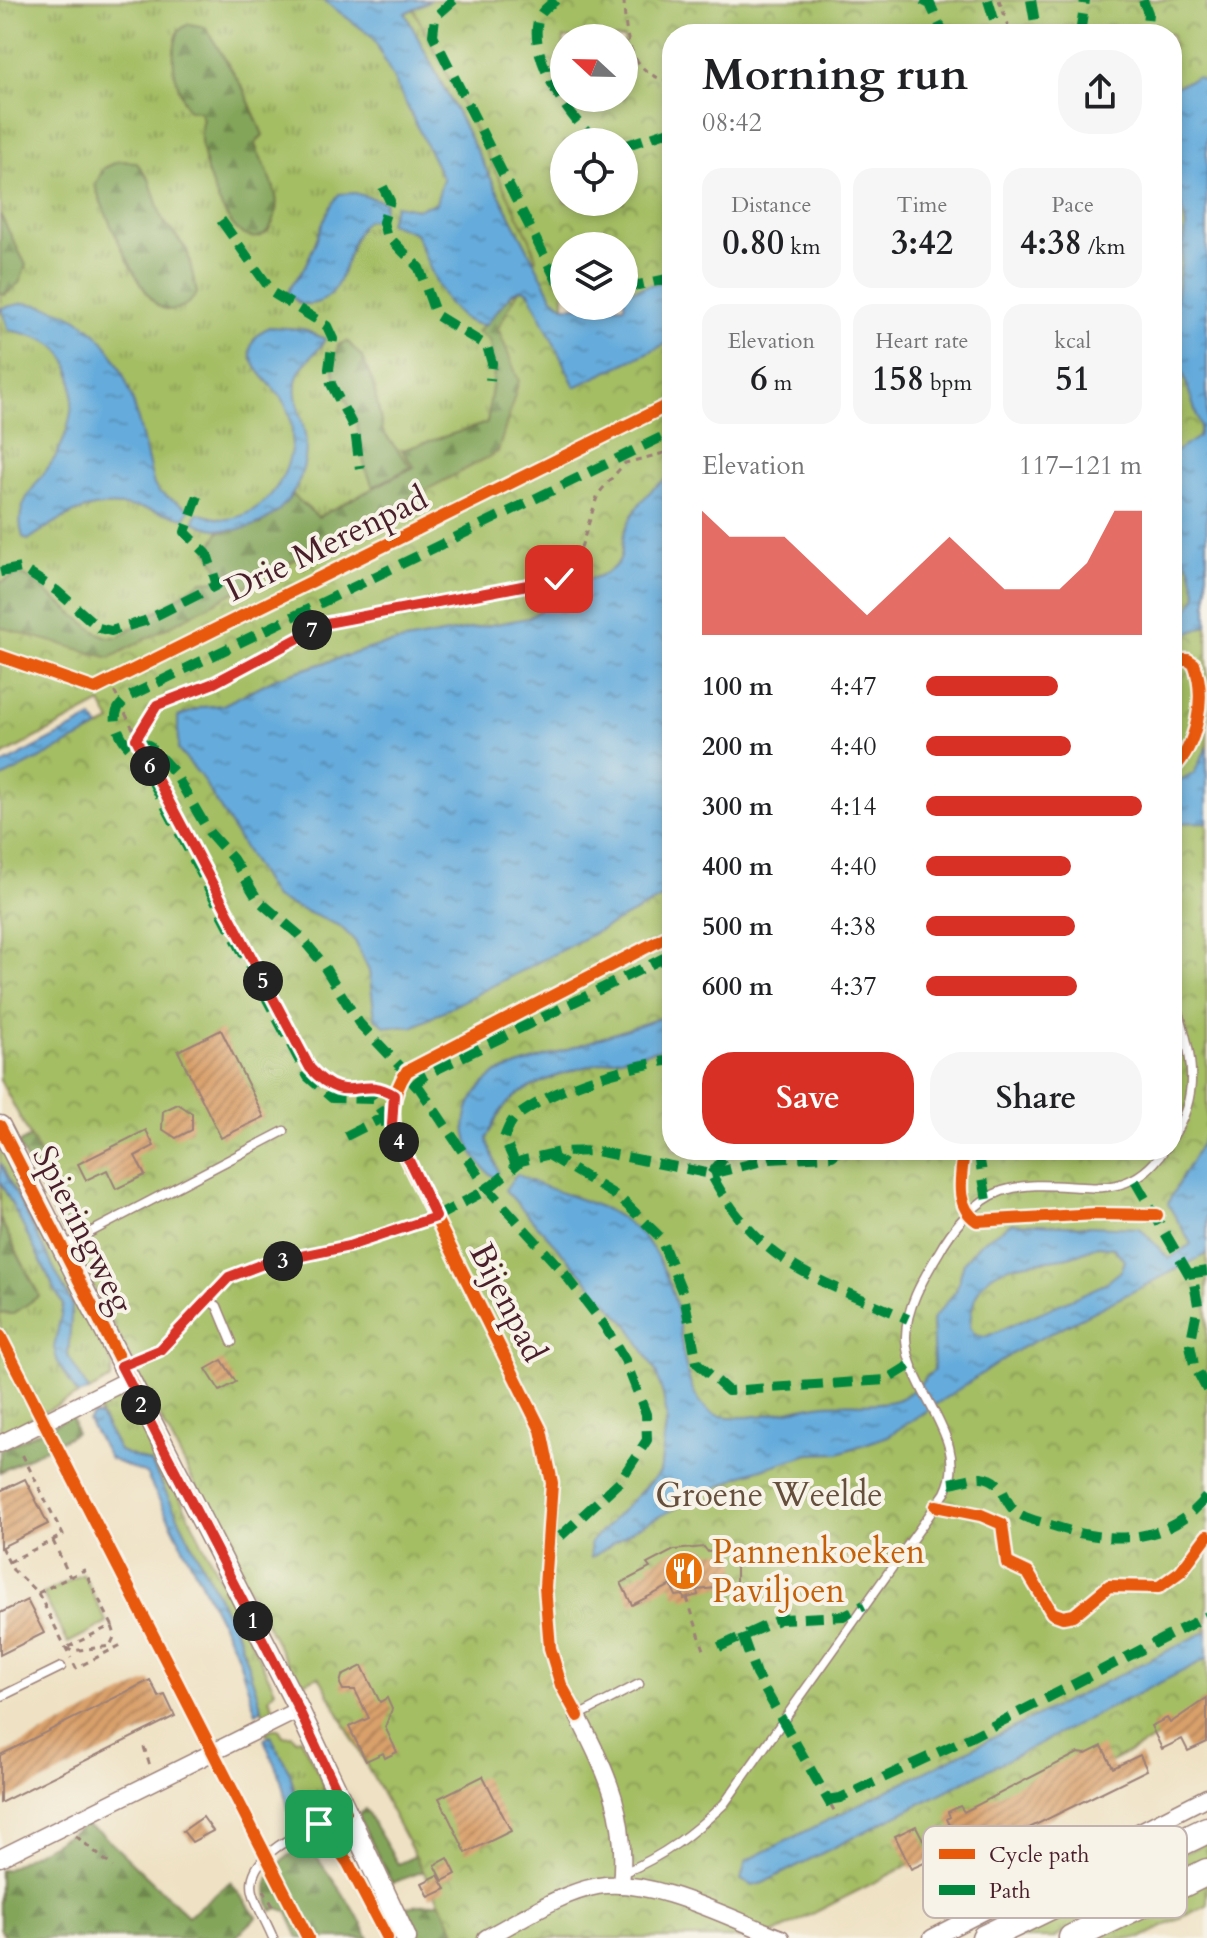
<!DOCTYPE html>
<meta charset="utf-8">
<style>
:root{--surface:#fff;--page:#f6f6f6;--text:#202124;--muted:#757577;--accent:#d93025}
body{margin:0;font-family:Cardo,serif;background:var(--page);color:var(--text);height:100vh;display:flex;flex-direction:column;font-size:30px;white-space:nowrap}
*{box-sizing:border-box;margin:0}
p{font-size:26px;color:var(--muted)}
.icon{flex:none;width:44px;height:44px;fill:none;stroke:currentColor;stroke-width:2;stroke-linecap:round;stroke-linejoin:round}
.map{position:relative;flex:1;overflow:hidden}
.details{position:absolute;left:662px;top:24px;width:520px;height:1136px;display:flex;flex-direction:column;background:var(--surface);border-radius:32px;box-shadow:0 4px 12px #0003}
.details>*{flex:none}
.needle{width:52px;rotate:292deg}
.fabs{position:absolute;left:550px;top:24px;display:grid;gap:16px}
.fabs a{display:grid;place-items:center;width:88px;height:88px;border-radius:50%;background:var(--surface);box-shadow:0 4px 12px #0003;font-size:40px}
.pin{position:absolute;display:grid;place-items:center;width:68px;height:68px;color:#fff;margin:-34px;border-radius:16px;box-shadow:0 4px 12px #0006}
.km{position:absolute;width:40px;height:40px;margin:-20px;border-radius:50%;background:#222;color:#fff;font-size:22px;line-height:40px;text-align:center}
.round{display:grid;place-items:center;flex:none;width:84px;height:84px;border-radius:32px;background:var(--page)}
.headline{display:flex;align-items:center;justify-content:space-between;height:136px;padding:0 40px}
h1{font-size:44px;font-weight:800;line-height:60px}
.figures{display:grid;grid-template-columns:repeat(3,1fr);gap:12px;height:136px;padding:8px 40px}
.figures div{display:grid;align-content:center;border-radius:20px;background:var(--page);text-align:center}
.figures b{font-size:34px;font-weight:800}
.figures small{font-size:22px;font-weight:400}
.figures p{font-size:22px}
.chart{height:224px;padding:16px 40px}
.chart p{display:flex;justify-content:space-between}
.chart svg{width:100%;height:144px;margin-top:8px;fill:var(--accent);opacity:.7}
.button{display:flex;gap:16px;margin-top:auto;padding:16px 40px}
.button a{flex:1;height:92px;border-radius:32px;background:var(--accent);color:#fff;font-size:32px;font-weight:800;line-height:92px;text-align:center}
.button a+a{background:var(--page);color:var(--text)}
ul{padding:0 40px;list-style:none;font-size:26px}
li{display:grid;grid-template-columns:128px 96px 1fr;align-items:center;height:60px}
li i{height:20px;border-radius:10px;background:var(--accent)}
.map>svg:first-child{display:block}
</style>
<div class="map">
<svg width="1207" height="1938" viewBox="0 0 1207 1938">
<defs>
<pattern id="grass-tufts" width="24" height="20" patternUnits="userSpaceOnUse" patternTransform="scale(2)"><rect width="24" height="20" fill="#a4be64"/><path d="M3 7l-1-3M5 7V3M7 7l1-3M15 17l-1-3M17 17v-4M19 17l1-3" fill="none" stroke="#889a53"/></pattern>
<pattern id="forest-firs" width="22" height="20" patternUnits="userSpaceOnUse" patternTransform="scale(2)"><rect width="22" height="20" fill="#83a55a"/><path d="M5 1l3.5 6h-7zM16 11l3.5 6h-7z" fill="#6d864b"/></pattern>
<pattern id="park-crowns" width="20" height="18" patternUnits="userSpaceOnUse" patternTransform="scale(2)"><rect width="20" height="18" fill="#a4be64"/><path d="M2 6a3 3 0 1 1 6 0M12 15a3 3 0 1 1 6 0" fill="none" stroke="#889a53"/></pattern>
<pattern id="water-ripples" width="26" height="14" patternUnits="userSpaceOnUse" patternTransform="scale(2)"><rect width="26" height="14" fill="#65acdc"/><path d="M2 4q2-2 4 0t4 0M15 11q2-2 4 0t4 0" fill="none" stroke="#558bb3"/></pattern>
<pattern id="building-hatch" width="6" height="6" patternUnits="userSpaceOnUse" patternTransform="scale(2)"><rect width="6" height="6" fill="#d9a06b"/><path d="M-1 1l2-2M0 6l6-6M5 7l2-2" fill="none" stroke="#b28258"/></pattern>
</defs>
<rect width="100%" height="100%" fill="#f7f3e8"/>
<filter id="ink" filterUnits="userSpaceOnUse"><feTurbulence type="fractalNoise" baseFrequency=".0125" numOctaves="2"/><feDisplacementMap in="SourceGraphic" scale="16" xChannelSelector="R" yChannelSelector="G"/><feConvolveMatrix kernelMatrix="1 2 1 2 8 2 1 2 1" color-interpolation-filters="sRGB"/></filter>
<filter id="wash" filterUnits="userSpaceOnUse"><feTurbulence type="fractalNoise" baseFrequency=".006" numOctaves="4" result="noise"/><feDisplacementMap in="SourceGraphic" scale="32" xChannelSelector="R" yChannelSelector="G"/><feGaussianBlur stdDeviation="1.8" result="paint"/><feColorMatrix in="noise" values="0 0 0 0 0 0 0 0 0 0 0 0 0 0 0 0 0 1.4 0 .05"/><feComposite in="paint" operator="in"/></filter>
<g filter="url(#wash)">
<rect width="100%" height="100%" fill="#efe2c4"/>
<g fill="url(#grass-tufts)" stroke="#776e48" stroke-width="2">
<path d="M0,0h373l139,293 10,-4 -5,160 -420,217 -97,-72z"/>
<path d="M430,0l134,246 -12,50 -147,-283z"/>
<path d="M0,1140l113,225 -2,14 -22,12 -21,-35 4,-52 -72,-141z"/>
<path d="M0,1181l63,124 -5,58 20,32 -78,39v-121l13,1 26,-19 -39,-76z"/>
<path d="M113,1397l19,10 22,38 121,245 -6,8 5,10 -10,7 -25,-77 -88,-175 -32,-12 -24,-46z"/>
<path d="M272,1729h7l4,7 9,-1 4,5 4,-2c11,23 31,48 24,73l-19,10c-10,-16 -9,-34 -17,-51 -6,-15 -15,-28 -23,-38z"/>
<path d="M1207,1842v20l-154,76h-40z"/>
<path d="M1207,1882v23l-66,33h-46z"/>
</g>
<g fill="url(#forest-firs)" stroke="#666242" stroke-width="2">
<path d="M189,24l16,3 39,63 19,45 -8,9c6,17 18,35 21,52 4,20 -10,55 -36,36 -22,-17 -47,-88 -37,-113l-4,-8 -11,-1c-13,-27 -20,-51 -9,-80z"/>
<path d="M119,161l17,1 13,17 13,40 25,31 10,43c-7,11 -22,22 -37,14 -19,-11 -58,-99 -65,-122l9,-17z"/>
<path d="M0,214l26,51 -6,17 -15,13 -5,-2z"/>
<path d="M510,296l43,56 9,79 -466,250 -96,-32v-66l18,-9 9,3 69,55 12,5h11l83,-56 18,-1v-8l-12,-21 11,-19 41,-8 33,-29 25,22 96,-50 -12,-17 85,-27 8,-57 -6,-26 -12,-8z"/>
<path d="M347,341l15,16 11,26 10,49 28,35 -38,20 -9,-24 -8,-45 -20,-36 -3,-15 5,-22z"/>
<path d="M98,1098l-6,117 -30,16 -44,-87z"/>
<path d="M0,1219l39,77 -26,18 -13,-1z"/>
<path d="M72,1416l4,17 -76,39v-22z"/>
<path d="M365,1809l33,55 47,-22 -18,28 -35,13 -34,-67z"/>
<path d="M85,1825l15,7 88,84 42,-34 27,35 -22,21h-230l-5,-11v-57h5z"/>
<path d="M308,1845l47,66 14,27h-70l-12,-27 -9,-3 -6,3c-15,-34 7,-52 36,-66z"/>
<path d="M452,1901l36,18c-21,8 -45,19 -68,18l-15,-30z"/>
</g>
<path fill="url(#park-crowns)" stroke="#776e48" stroke-width="2" fill-rule="evenodd" d="M409,0h798v1713l-442,225h-306l-140,-262 -21,9 -219,-426 13,-7 -92,-172v-303l111,-55 -10,-19 -101,54v-130l110,31 388,-206 21,-71 -21,-53 38,-69 -6,-20zM672,34h500v1116h-500zM564,38h60v60h-60zM564,142h60v60h-60zM564,246h60v60h-60z"/>
<path fill="#a4be64" stroke="#776e48" stroke-width="2" d="M83,1574l24,49 -39,20 -25,-49z"/>
<g fill="url(#water-ripples)" stroke="#586684" stroke-width="2" fill-rule="evenodd">
<path d="M323,0h108l-26,13 147,283 12,10h60v-14l48,-13v62l-97,46 -46,-95 -7,-3 -10,4 -27,32c-40,0 -55,-61 -70,-92l-26,-10 6,-18 22,4 19,-6 7,-24 -70,-142z"/>
<path d="M1197,77l10,6v542l-35,16v-28l15,-1 10,-17 -7,-28 -18,-30v-83l26,-17 2,-11 -24,-75 -4,-24 14,-100 -4,-21 -10,-20v-98z"/>
<path d="M355,193l30,9 -5,18h-13c-27,24 -16,89 -67,84l-12,-11c2,-10 9,-13 14,-22 15,-24 19,-54 37,-77z"/>
<path d="M24,303c104,9 108,101 130,182l5,7 30,17 -4,9c-72,-17 -93,-23 -157,22l-5,-3c-12,-34 17,-54 33,-81 17,-29 29,-92 -6,-113 -12,-7 -28,-10 -41,-13l-8,-22z"/>
<path d="M269,327l34,2 22,10c-7,15 -23,22 -28,39 -6,22 9,45 9,67 0,60 -55,104 -112,77l3,-9c9,2 21,7 30,6 48,-5 76,-65 61,-108 -7,-21 -32,-35 -37,-55 -3,-14 8,-24 18,-29z"/>
<path d="M669,477l3,1v415l-259,134 -28,-1 -10,-8 -6,-47 -14,-30 -15,-15 -66,-28 -74,-123 -22,-25v-33l24,-10 21,-2 53,-27 102,-32 150,-28c18,-9 25,-22 39,-30 16,-10 43,-9 53,-29 3,-7 2,-18 4,-25 9,-26 23,-43 45,-57z"/>
<path d="M92,718l7,10 -99,51v-13z"/>
<path d="M1207,747v75l-35,1v-37l22,-13z"/>
<path d="M672,1014v33c-43,9 -139,26 -167,59 -8,9 -13,22 -18,33l11,32 -2,7c-9,-4 -16,-14 -22,-23 -19,-32 -5,-62 23,-82z"/>
<path d="M1207,1131v123l-188,95 -131,87 -49,17 -30,1 -69,22 -104,52 -45,30 -1,-15 70,-71 7,-55 -4,-22 -7,-23 -26,-45 -125,-137 12,-16c45,26 99,25 132,70 12,16 22,41 27,61 6,31 7,105 45,111 32,5 66,-6 97,-11 25,-4 55,2 78,-5 14,-4 28,-21 38,-30l-2,-50 24,-29 8,-29 15,-18 33,-21 128,5 29,31 22,-15 -23,-40c0,-6 33,-57 39,-73zM1098,1246l16,2 11,13 -4,10 -16,13 -120,53 -10,-2 -5,-8c3,-69 48,-60 98,-70 10,-2 20,-8 30,-11z"/>
<path d="M0,1163l72,141 -4,52 21,35 -11,4 -20,-32 -4,-15 9,-43 -63,-124z"/>
<path d="M93,1415l7,1 19,35 32,12 88,175 23,71 -6,4 -19,-59 -91,-180 -36,-15 -22,-38z"/>
<path d="M1207,1631v28l-444,224 -10,3 -12,-6 5,-19z"/>
<path d="M271,1736l19,37 8,37 -9,2 -8,-32 -17,-41z"/>
</g>
<g id="blocks">
<g fill="url(#building-hatch)">
<path d="M221,1030l43,87 -43,21 -43,-87z"/>
<path d="M178,1104l14,9v17l-16,8 -14,-9 1,-18z"/>
<path d="M146,1130l8,16 -19,10 10,19 -29,14 -9,-19 -21,10 -8,-16z"/>
<path d="M222,1360l14,22 -16,9 -14,-22z"/>
<path d="M25,1479l23,45 -48,24v-57z"/>
<path d="M704,1547l4,5 28,-3v37l-39,4 1,5 -14,4 -1,-4 -7,1 -5,-11 -39,20 -11,-22 29,-15 -3,-4 27,-14z"/>
<path d="M27,1600l17,33 -44,22v-42z"/>
<path d="M362,1666l18,36 7,-4 5,11 -7,18 12,25 -12,6 -2,-5 -17,8 -17,-34 20,-9 -14,-28h-12l-3,-6 2,-8z"/>
<path d="M150,1680l9,17 6,-2 10,21 -175,87v-48z"/>
<path d="M1207,1698v44l-19,9 -6,-12 -20,10 -11,-23 16,-8 3,5z"/>
<path d="M1102,1746l11,22 27,-13 7,15 -185,91 4,6 -21,11 -13,-26 25,-13 -10,-20 3,-2 -2,-5 12,-6 4,6 114,-59 8,1z"/>
<path d="M483,1776l28,55 -45,22 -27,-55z"/>
<path d="M203,1817l10,14 -21,11 -9,-11z"/>
<path d="M916,1826l17,33 -22,10 -16,-33z"/>
<path d="M448,1858l8,16 -13,7 -8,-16z"/>
<path d="M438,1875l8,14 -17,8 -7,-14z"/>
</g>
</g>
</g>
<g filter="url(#ink)">
<use href="#blocks" fill-opacity="0" stroke="#9c8078" stroke-width="2"/>
<g fill="none" stroke-linecap="round" stroke-linejoin="round">
<g stroke="#9c8078" stroke-width="11">
<g id="service">
<path d="M1172,986c14,56 35,99 0,152"/>
<path d="M62,1247l222,-116"/>
<path d="M124,1365l36,-15 48,-50 9,6 15,36"/>
<path d="M0,1697l61,-30"/>
<path d="M578,1716l61,-32"/>
<path d="M623,1873c41,-17 69,-39 101,-69l221,-311c27,-53 -37,-101 -39,-154 -1,-30 17,-60 32,-85 13,-24 37,-54 64,-63 61,-20 119,24 162,-41"/>
<path d="M273,1938c-6,-15 -16,-31 -20,-46 -10,-41 65,-67 94,-80"/>
</g>
</g>
<g stroke="#9c8078" stroke-width="19">
<g id="minor">
<path d="M0,1444l128,-64"/>
<path d="M578,1716c30,60 50,99 43,169"/>
<path d="M0,1858l298,-148"/>
<path d="M486,1938c35,-18 73,-45 112,-52 54,-9 133,33 183,52"/>
<path d="M932,1938l275,-141"/>
</g>
</g>
<g stroke="#9c8078" stroke-width="23">
<path id="tertiary" d="M0,1126l297,580 109,232"/>
</g>
<g stroke="#9c8078" stroke-width="29">
<g id="trunk">
<path d="M985,1938l222,-108"/>
<path d="M1072,1938l135,-66"/>
</g>
</g>
<g stroke="#9c8078" stroke-width="3" stroke-dasharray="6 6" stroke-linecap="butt">
<path d="M624,0c1,37 5,74 48,82"/>
<path d="M999,0l9,24 -3,10"/>
<path d="M109,681l113,225 88,162c38,42 49,5 84,27"/>
<path d="M136,739l21,-34 57,-22 113,-60 232,-44 18,-19 21,-66 27,-31 47,-12"/>
<path d="M214,1292c27,-28 61,-28 97,-37 41,-10 85,-21 125,-38"/>
<path d="M53,1541l17,36"/>
<path d="M1,1547l12,23 25,23 33,65"/>
<path d="M9,1562l54,-27 -43,-85"/>
<path d="M38,1593l46,-23 28,55 -46,23"/>
<path d="M687,1598l18,55"/>
<path d="M66,1648l6,3 38,-5 5,-11 -3,-9"/>
<path d="M74,1664l2,4 47,-24"/>
<path d="M144,1747l6,19"/>
<path d="M831,1805l6,11"/>
<path d="M76,1836l37,31"/>
<path d="M264,1890l11,20"/>
</g>
<use href="#service" stroke="#fff" stroke-width="8"/>
<use href="#minor" stroke="#fff" stroke-width="16"/>
<use href="#tertiary" stroke="#fff" stroke-width="20"/>
<use href="#trunk" stroke="#fff" stroke-width="26"/>
<g stroke="#00873e" stroke-width="10" stroke-dasharray="20 10" stroke-linecap="butt">
<path d="M454,0l-19,17 -2,18 125,248 6,3"/>
<path d="M556,0c-6,5 -15,11 -17,18 -13,35 31,105 60,124"/>
<path d="M922,0l8,4 14,30"/>
<path d="M988,0l8,26 -2,8"/>
<path d="M1031,0l6,34"/>
<path d="M1143,0l5,13 -2,21"/>
<path d="M1080,34l5,-34"/>
<path d="M624,146l48,-16"/>
<path d="M383,187l7,14 -7,21 3,12 33,34 17,47 51,31 5,17 -2,17"/>
<path d="M221,220l52,73 54,33 6,13 -4,30 2,15 24,46 5,39"/>
<path d="M624,288l48,-10"/>
<path d="M0,572l21,-4 36,23 42,37 12,3 34,-10 72,-36 -10,-31 -22,-22 15,-42"/>
<path d="M136,739l14,7 24,26 35,60 24,27 25,41 41,35 21,25 39,63 57,60 72,106 76,84 40,52 21,35 21,54 1,26 -27,41 -71,66"/>
<path d="M411,1088l14,-13 247,-121"/>
<path d="M386,1126l-3,-13 -10,-14 -41,-1 -24,-21 -170,-323c-12,-6 -27,-29 -21,-43 2,-6 9,-11 13,-15l542,-264"/>
<path d="M346,1136l38,-19"/>
<path d="M978,1150l9,50"/>
<path d="M547,1154l73,44 40,39 24,59 13,67 31,28 158,-11 26,-16"/>
<path d="M516,1165l-12,-27c3,-7 6,-17 13,-22 43,-31 104,-48 155,-56"/>
<path d="M711,1174l59,-15 62,-3 8,-6"/>
<path d="M711,1174l19,-24"/>
<path d="M1135,1181l59,102 4,22 -8,40 4,20 13,25"/>
<path d="M436,1217l52,-28 33,-28 38,-9 37,-1 115,23c49,93 108,105 197,145"/>
<path d="M1188,1274l19,-3"/>
<path d="M950,1483c9,-1 22,-6 31,-6 24,2 21,22 33,33 10,9 27,12 40,16 54,18 114,20 153,-30"/>
<path d="M742,1635l14,39 75,131"/>
<path d="M719,1647l61,-28 63,-3 21,-11"/>
<path d="M828,1800l12,-2 131,-61 236,-121"/>
</g>
<g stroke="#f7f3e8" stroke-width="17">
<g id="cycleway">
<path d="M0,656l95,33 577,-286"/>
<path d="M1172,660h16l6,4c13,33 3,82 -22,106"/>
<path d="M0,1126l297,580 50,106 -28,12 29,39 39,75"/>
<path d="M964,1150c-2,24 -11,55 13,71l119,-7 61,1"/>
<path d="M0,1336l308,602"/>
<path d="M936,1506l45,9 21,9 5,39 21,10 24,40 11,4 11,-2 35,-29 50,1 22,-16 26,-35"/>
<path d="M578,1716l-17,-31 -11,-37 -5,-61 7,-104 -11,-53 -142,-286c-10,-27 -8,-49 8,-73l265,-137"/>
</g>
</g>
<use href="#cycleway" stroke="#e8590c" stroke-width="12"/>
</g>
</g>
<g fill="none" stroke-linecap="round" stroke-linejoin="round" filter="url(#ink)">
<g stroke="#fff" stroke-width="16">
<path id="route" d="M319,1824l28,-12 -50,-106 -176,-340 39,-16 69,-73 34,-13 86,-18 87,-29 -44,-92 2,-30c-35,-22 -46,15 -84,-27l-174,-329 21,-34 57,-22 113,-60 232,-44"/>
</g>
<use href="#route" stroke="#d93025" stroke-width="10"/>
</g>
<defs>
<g id="restaurant-disc" transform="scale(2)"><circle r="9.5" fill="#e8710a" stroke="#f7f3e8"/><path d="M-5-6h1v4h1v-4h1v4h1v-4h1v5L-1.5 .5V6h-2V.5L-5-1ZM5-6V6H3V1.5H1.5Q1.5-4 5-6Z" fill="#fff"/></g>
</defs>
<g fill-rule="evenodd">
<use href="#restaurant-disc" x="684" y="1571"/>
</g>
<g text-anchor="middle" stroke-width="8" stroke-linejoin="round" paint-order="stroke">
<g font-size="34" fill="#4a1f2b" stroke="#f7f3e8">
<text transform="translate(326 543) rotate(-26)" y="12">Drie Merenpad</text>
<text transform="translate(84 1229) rotate(63)" y="12">Spieringweg</text>
<text transform="translate(509 1302) rotate(63)" y="12">Bijenpad</text>
</g>
<g font-size="34" fill="#654f3c" stroke="#f7f3e8">
<text x="769" y="1506">Groene Weelde</text>
</g>
<g font-size="34" fill="#c56008" stroke="#f7f3e8" text-anchor="start">
<text x="712" y="1563">Pannenkoeken<tspan x="712" dy="39">Paviljoen</tspan></text>
</g>
</g>
<rect x="923" y="1826" width="264" height="92" rx="12" fill="#f7f3e8" stroke="#c3b3af" stroke-width="2"/>
<rect x="939" y="1849" width="36" height="10" fill="#e8590c"/>
<rect x="939" y="1885" width="36" height="10" fill="#00873e"/>
<g font-size="22" fill="#4a1f2b">
<text x="989" y="1862">Cycle path</text>
<text x="989" y="1898">Path</text>
</g>
</svg>
<div class="fabs">
<a><svg class="needle" viewBox="-14 -14 28 28"><path d="M0-13l5 13h-10z" fill="#e53935"/><path d="M0 13l5-13h-10z" fill="#757577"/></svg></a>
<a><svg class="icon" aria-label="locate" viewBox="0 0 24 24"><circle cx="12" cy="12" r="6"/><path d="M12 2v4M12 18v4M2 12h4M18 12h4"/></svg></a>
<a><svg class="icon" aria-label="layers" viewBox="0 0 24 24"><path d="M12 4l9 5-9 5-9-5zM3 14l9 5 9-5"/></svg></a>
</div>
<div class="pin" style="left:319px;top:1824px;background:#1e9e55"><svg class="icon" aria-label="arrive" viewBox="0 0 24 24"><path d="M6 21V4h12l-3 4 3 4H6"/></svg></div>
<div class="pin" style="left:559px;top:579px;background:#d93025"><svg class="icon" aria-label="check" viewBox="0 0 24 24"><path d="M5 12l5 5 9-10"/></svg></div>
<b class="km" style="left:253px;top:1621px">1</b>
<b class="km" style="left:141px;top:1405px">2</b>
<b class="km" style="left:283px;top:1261px">3</b>
<b class="km" style="left:399px;top:1142px">4</b>
<b class="km" style="left:263px;top:981px">5</b>
<b class="km" style="left:150px;top:766px">6</b>
<b class="km" style="left:312px;top:630px">7</b>
<section class="details">
<div class="headline"><div><h1>Morning run</h1><p>08:42</p></div><a class="round"><svg class="icon" aria-label="share" viewBox="0 0 24 24"><path d="M12 15V3M7 8l5-5 5 5M5 13v7h14v-7"/></svg></a></div>
<div class="figures">
<div><p>Distance</p><b>0.80<small> km</small></b></div>
<div><p>Time</p><b>3:42</b></div>
<div><p>Pace</p><b>4:38<small> /km</small></b></div>
</div>
<div class="figures">
<div><p>Elevation</p><b>6<small> m</small></b></div>
<div><p>Heart rate</p><b>158<small> bpm</small></b></div>
<div><p>kcal</p><b>51</b></div>
</div>
<div class="chart"><p><span>Elevation</span>117–121 m</p>
<svg viewBox="0 0 160 44" preserveAspectRatio="none"><path d="M0 44V6L10 14L20 14L30 14L40 22L50 30L60 38L70 30L80 22L90 14L100 22L110 30L120 30L130 30L140 22L150 6L160 6V44z"/></svg>
</div>
<ul>
<li><b>100 m</b>4:47<i style="width:61%"></i></li>
<li><b>200 m</b>4:40<i style="width:67%"></i></li>
<li><b>300 m</b>4:14<i style="width:100%"></i></li>
<li><b>400 m</b>4:40<i style="width:67%"></i></li>
<li><b>500 m</b>4:38<i style="width:69%"></i></li>
<li><b>600 m</b>4:37<i style="width:70%"></i></li>
</ul>
<div class="button"><a>Save</a><a>Share</a></div>
</section>
</div>
